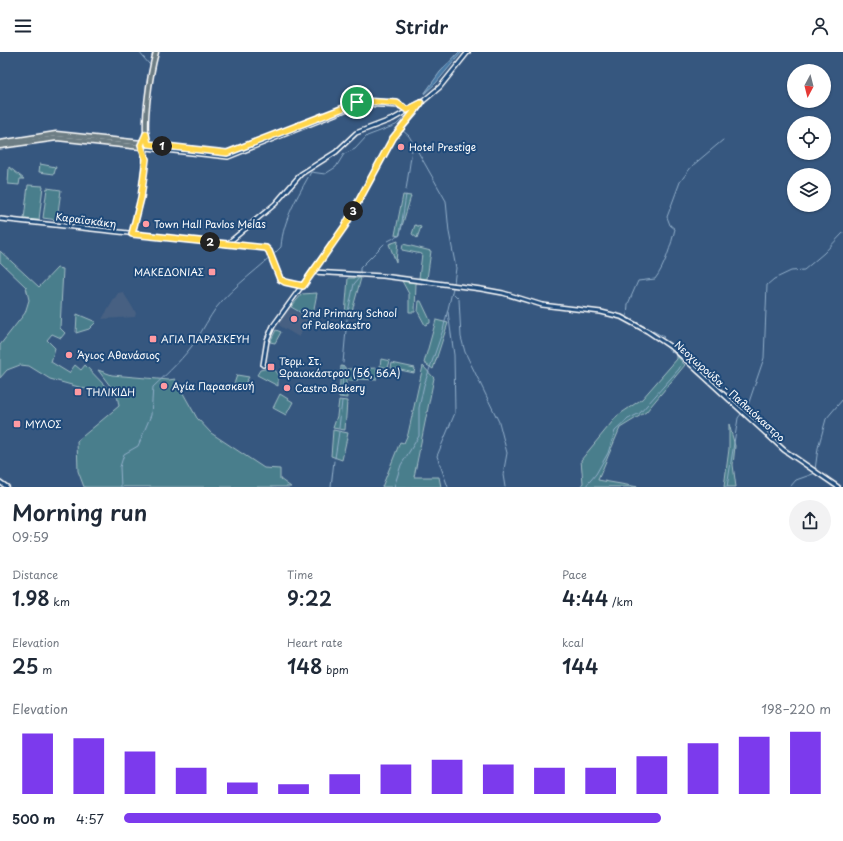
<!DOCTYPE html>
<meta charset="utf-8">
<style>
:root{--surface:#fff;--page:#f2f2f3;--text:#1f2937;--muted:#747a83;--accent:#7c3aed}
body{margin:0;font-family:"Playpen Sans",sans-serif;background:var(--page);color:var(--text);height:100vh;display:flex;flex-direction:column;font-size:15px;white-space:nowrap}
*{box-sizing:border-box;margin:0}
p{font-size:13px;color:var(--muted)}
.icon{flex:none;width:22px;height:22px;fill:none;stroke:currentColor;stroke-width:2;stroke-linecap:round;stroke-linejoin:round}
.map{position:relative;height:435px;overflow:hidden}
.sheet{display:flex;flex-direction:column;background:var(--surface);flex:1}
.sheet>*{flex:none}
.needle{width:26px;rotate:187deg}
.controls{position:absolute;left:787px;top:12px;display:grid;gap:8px}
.controls a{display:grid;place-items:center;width:44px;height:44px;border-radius:50%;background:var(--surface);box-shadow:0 1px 3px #0004;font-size:20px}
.pin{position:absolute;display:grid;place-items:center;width:34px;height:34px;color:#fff;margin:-17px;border:2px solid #fff;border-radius:50%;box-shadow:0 1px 4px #0007}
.km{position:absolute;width:20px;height:20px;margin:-10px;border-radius:50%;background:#222;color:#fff;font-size:11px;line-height:20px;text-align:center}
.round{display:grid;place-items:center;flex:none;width:42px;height:42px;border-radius:21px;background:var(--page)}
.headline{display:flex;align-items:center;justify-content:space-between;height:68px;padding:0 12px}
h1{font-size:22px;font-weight:600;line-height:30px}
.figures{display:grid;grid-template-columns:repeat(3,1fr);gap:6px;height:68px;padding:4px 12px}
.figures div{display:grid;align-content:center}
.figures b{font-size:20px;font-weight:600}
.figures small{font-size:11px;font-weight:400}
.figures p{font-size:11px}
.chart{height:112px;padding:8px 12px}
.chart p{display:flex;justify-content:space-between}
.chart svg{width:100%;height:72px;margin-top:4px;stroke:var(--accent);stroke-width:6}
ul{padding:0 12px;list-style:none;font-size:13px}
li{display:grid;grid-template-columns:64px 48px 1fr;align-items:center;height:30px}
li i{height:10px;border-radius:5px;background:var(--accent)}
header{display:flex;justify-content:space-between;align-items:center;height:52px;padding:0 12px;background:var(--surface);font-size:18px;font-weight:600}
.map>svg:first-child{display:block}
</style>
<header><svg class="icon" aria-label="menu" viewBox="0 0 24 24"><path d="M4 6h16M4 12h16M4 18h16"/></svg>Stridr<svg class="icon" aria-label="person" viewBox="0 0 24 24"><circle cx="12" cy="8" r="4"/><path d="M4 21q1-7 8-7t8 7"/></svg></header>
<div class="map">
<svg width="843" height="435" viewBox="0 0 843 435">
<rect width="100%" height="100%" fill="#36577f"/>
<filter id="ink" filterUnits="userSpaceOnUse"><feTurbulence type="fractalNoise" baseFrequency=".025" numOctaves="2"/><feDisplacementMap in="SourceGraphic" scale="8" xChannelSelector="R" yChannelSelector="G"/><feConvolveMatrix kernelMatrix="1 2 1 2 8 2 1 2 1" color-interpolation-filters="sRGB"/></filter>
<g filter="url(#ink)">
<g fill="#466082">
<path d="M123,240l13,21 -1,4 -33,2 16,-26z"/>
<path d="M290,256l19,10 -10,19 -19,-11 -1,-3z"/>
</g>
<g fill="#497e8c" stroke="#a4bec6">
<path d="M40,112l16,3 -2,7 -15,-2z"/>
<path d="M9,115l15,12h-4l-1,6 -11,-1z"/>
<path d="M28,133l15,1 -4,34 -15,-1z"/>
<path d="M47,136l14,2 -4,30 -14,-2z"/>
<path d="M403,143l8,1 -12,40 -4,-1z"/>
<path d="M415,173l6,2 -4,11 -5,-4z"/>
<path d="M398,189l-2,21 -7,-18z"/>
<path d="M403,192l28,7 -4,28 -8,-1 3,-24 -20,-4z"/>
<path d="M0,199l39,36 18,-19 6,1 -3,59 5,5 -4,5 -9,-4 -5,6 8,8 -4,14 18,11 6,-8 6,5 4,-5 22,23 2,3 -5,3 -54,-15 -21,-13 -9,-1 -13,5 -7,8v-33l25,-32 4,-13 -3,-13 -26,-25z"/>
<path d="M348,226h13l-10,37h-6z"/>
<path d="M402,229l14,2 -1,29h-6v-18z"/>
<path d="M317,241l-5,26 -21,-12 11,-13z"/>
<path d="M419,249h2l9,19v3l-5,2 -7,-13z"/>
<path d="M77,262l19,8 -7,7 -13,4z"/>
<path d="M436,268l12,3 -15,46 -9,-6z"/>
<path d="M276,278l5,2 -6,11 -5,-1z"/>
<path d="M677,304l8,9 -39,47 -26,16 -22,52 40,7h-58l3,-4 -2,-23 36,-44 25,-17 35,-40z"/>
<path d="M381,307l9,2 -2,7 -8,-2z"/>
<path d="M392,311l23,5 -1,5 -23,-5z"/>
<path d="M341,314l4,1 2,31 -8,-1z"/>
<path d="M423,314l11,12 -20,99h25l2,10h-59l18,-45 4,1 4,-9z"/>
<path d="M269,316l6,2 3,4v12l-21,-11 3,-5z"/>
<path d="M377,316l-1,12 -18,-1 -1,2h-9l-1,-12z"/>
<path d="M98,318l14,5 57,5 6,-1 22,39 14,15 53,35 16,1v10l11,8h-207l-6,-16 -1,-30 42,-35 -2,-11z"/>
<path d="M237,323l12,2 -8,13 -8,-3z"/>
<path d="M280,342l13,8 -7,13 -13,-7z"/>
<path d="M339,348l8,1 -2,29 -12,-2 4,-12z"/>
<path d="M729,372l6,22 -2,19 3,22h-12l5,-38z"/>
<path d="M333,378l15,3 -6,27 -11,-4z"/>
</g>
<path fill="#497aa6" stroke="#92afca" d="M459,0h3l-26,31 -12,11 16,-22z"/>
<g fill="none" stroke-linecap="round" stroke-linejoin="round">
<g stroke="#92afca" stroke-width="1">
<path d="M139,0l10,12"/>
<path d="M148,27l1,-9"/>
<path d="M402,78l7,6 37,65 3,31 7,36 -2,15"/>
<path d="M406,138l7,-47"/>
<path d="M388,189l12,-6 6,-40"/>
<path d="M360,220v-4l24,-24"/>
<path d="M454,242l5,5 2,38 4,15 34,70 8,31 -4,22 2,12"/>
<path d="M347,264l7,-32 6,-7"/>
<path d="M663,286l1,-1 -37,-20 1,-13 10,-23 17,-2c10,-13 16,-34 20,-50l-5,-4 -3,-8 13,-35 12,-16 31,-26"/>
<path d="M343,311l4,-44"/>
<path d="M342,345l1,-30"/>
<path d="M339,376l3,-27"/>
<path d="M335,406l4,-26"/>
<path d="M815,418l3,-22 8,-29 17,-20"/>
<path d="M121,435l-1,-20 4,-13 14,-8 13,-31 2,-28c16,-15 31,-29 44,-48 6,-10 12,-21 19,-31 19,-24 44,-39 65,-61 2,-28 17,-51 30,-75l14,2 11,-7 8,-13 11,-5 12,-13 29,-11 16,-15"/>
<path d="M331,435l3,-26"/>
<path d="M394,435l7,-22 18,-29v-28l5,-23 19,-55 10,-42"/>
<path d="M448,435l-11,-31 18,-43 -1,-58 -6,-43"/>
<path d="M585,435l11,-13 12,-21 7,-22 13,-12 12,-6 39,-44 4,-8 -23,-19"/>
<path d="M727,435l11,-69 10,-13 16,-47 3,-73 7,-6 17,-8 13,-1 20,-17 19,-20"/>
<path d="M790,435l6,-7 17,-6"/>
</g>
<g stroke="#fff" stroke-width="6">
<g id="minor">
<path d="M148,92l77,10 135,-53 37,2 10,7"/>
<path d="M147,96l81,9 127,-51 9,-2 39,2"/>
<path d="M0,167l266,29 3,3 11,28 5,3 18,4"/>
<path d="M132,181l9,-35 5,-49"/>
<path d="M227,192l48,-40 26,-30 35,-22 20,-19 37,-14 28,-16 19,-16 28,-35"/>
<path d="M313,220l70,4 98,13 22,4 39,12 59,7 20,5 26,14 27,18 110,101 54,37"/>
<path d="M263,313l4,-25 6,-14 72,-100 48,-88 22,-25 6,-10"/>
<path d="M0,430l7,5"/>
</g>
</g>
<g stroke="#fff" stroke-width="7">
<g id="major">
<path d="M0,91l56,-9 86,9"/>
<path d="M0,94l57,-8 84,9"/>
<path d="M141,94l4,3 3,-3c-6,-21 2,-72 8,-94"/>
</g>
</g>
<use href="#minor" stroke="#1f4a7a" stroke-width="3"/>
<use href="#major" stroke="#6d7d84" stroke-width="4"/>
</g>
</g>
<g fill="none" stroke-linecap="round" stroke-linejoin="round" filter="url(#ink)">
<g stroke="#fff" stroke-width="8">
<path id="route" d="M362,49l35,2 10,7 14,-7 -28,35 -48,88 -42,60 -18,-4 -5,-3 -11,-28 -3,-3 -134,-14 9,-36 5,-39 -5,-14 5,-11 2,10 79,9z"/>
</g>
<use href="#route" stroke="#ffd54a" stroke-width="5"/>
</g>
<g fill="#ff9aa2" stroke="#1f4a7a" stroke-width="1.5">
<circle cx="401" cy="95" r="4"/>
<circle cx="146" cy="172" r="4"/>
<rect x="208" y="216" width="8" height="8" rx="2"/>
<circle cx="294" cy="267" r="4"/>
<rect x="149" y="283" width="8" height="8" rx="2"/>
<circle cx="69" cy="303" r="4"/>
<rect x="267" y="311" width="8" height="8" rx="2"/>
<circle cx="164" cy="334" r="4"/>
<circle cx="287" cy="336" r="4"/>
<rect x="74" y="336" width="8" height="8" rx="2"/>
<rect x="13" y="368" width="8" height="8" rx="2"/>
</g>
<g text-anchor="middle" stroke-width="4" stroke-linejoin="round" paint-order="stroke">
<g font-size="10" fill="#fff" stroke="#1f4a7a" text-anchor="start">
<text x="409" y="99">Hotel Prestige</text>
<text x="154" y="176">Town Hall Pavlos Melas</text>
<text x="204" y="224" text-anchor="end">ΜΑΚΕΔΟΝΙΑΣ</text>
<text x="302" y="265">2nd Primary School<tspan x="302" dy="12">of Paleokastro</tspan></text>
<text x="161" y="291">ΑΓΙΑ ΠΑΡΑΣΚΕΥΗ</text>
<text x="77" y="307">Άγιος Αθανάσιος</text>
<text x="279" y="313">Τερμ. Στ.<tspan x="279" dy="12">Ωραιοκάστρου (56, 56Α)</tspan></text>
<text x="172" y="338">Αγία Παρασκευή</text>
<text x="295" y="340">Castro Bakery</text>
<text x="86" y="344">ΤΗΛΙΚΙΔΗ</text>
<text x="25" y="376">ΜΥΛΟΣ</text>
</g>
<g font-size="10" fill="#fff" stroke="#1f4a7a">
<text transform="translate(86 168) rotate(7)" y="4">Καραϊσκάκη</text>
<text transform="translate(730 339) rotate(42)" y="4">Νεοχωρούδα - Παλαιόκαστρο</text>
</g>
</g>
</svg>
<div class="controls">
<a><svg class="needle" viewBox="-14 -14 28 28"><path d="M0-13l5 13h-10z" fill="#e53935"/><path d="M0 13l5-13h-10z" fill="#747a83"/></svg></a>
<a><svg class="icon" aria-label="locate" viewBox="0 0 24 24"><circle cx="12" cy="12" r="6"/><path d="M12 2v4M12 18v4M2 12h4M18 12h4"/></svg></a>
<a><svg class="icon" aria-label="layers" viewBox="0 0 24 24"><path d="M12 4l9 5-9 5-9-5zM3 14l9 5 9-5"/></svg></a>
</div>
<div class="pin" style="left:357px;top:50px;background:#1e9e55"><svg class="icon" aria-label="arrive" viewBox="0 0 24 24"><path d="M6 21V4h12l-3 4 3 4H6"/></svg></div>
<b class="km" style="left:162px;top:94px">1</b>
<b class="km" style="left:210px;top:190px">2</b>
<b class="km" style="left:353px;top:159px">3</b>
</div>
<section class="sheet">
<div class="headline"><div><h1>Morning run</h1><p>09:59</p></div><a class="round"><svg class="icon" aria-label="share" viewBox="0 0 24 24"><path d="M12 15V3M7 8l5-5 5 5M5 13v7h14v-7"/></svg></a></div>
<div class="figures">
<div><p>Distance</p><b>1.98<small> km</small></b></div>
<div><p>Time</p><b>9:22</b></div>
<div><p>Pace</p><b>4:44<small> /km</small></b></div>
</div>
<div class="figures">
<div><p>Elevation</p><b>25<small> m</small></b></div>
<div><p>Heart rate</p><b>148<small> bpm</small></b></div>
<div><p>kcal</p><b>144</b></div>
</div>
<div class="chart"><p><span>Elevation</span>198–220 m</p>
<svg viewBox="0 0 160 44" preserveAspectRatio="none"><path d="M5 44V7M15 44V10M25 44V18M35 44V28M45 44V37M55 44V38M65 44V32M75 44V26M85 44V23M95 44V26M105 44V28M115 44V28M125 44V21M135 44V13M145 44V9M155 44V6"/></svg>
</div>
<ul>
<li><b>500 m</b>4:57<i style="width:76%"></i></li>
</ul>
</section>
